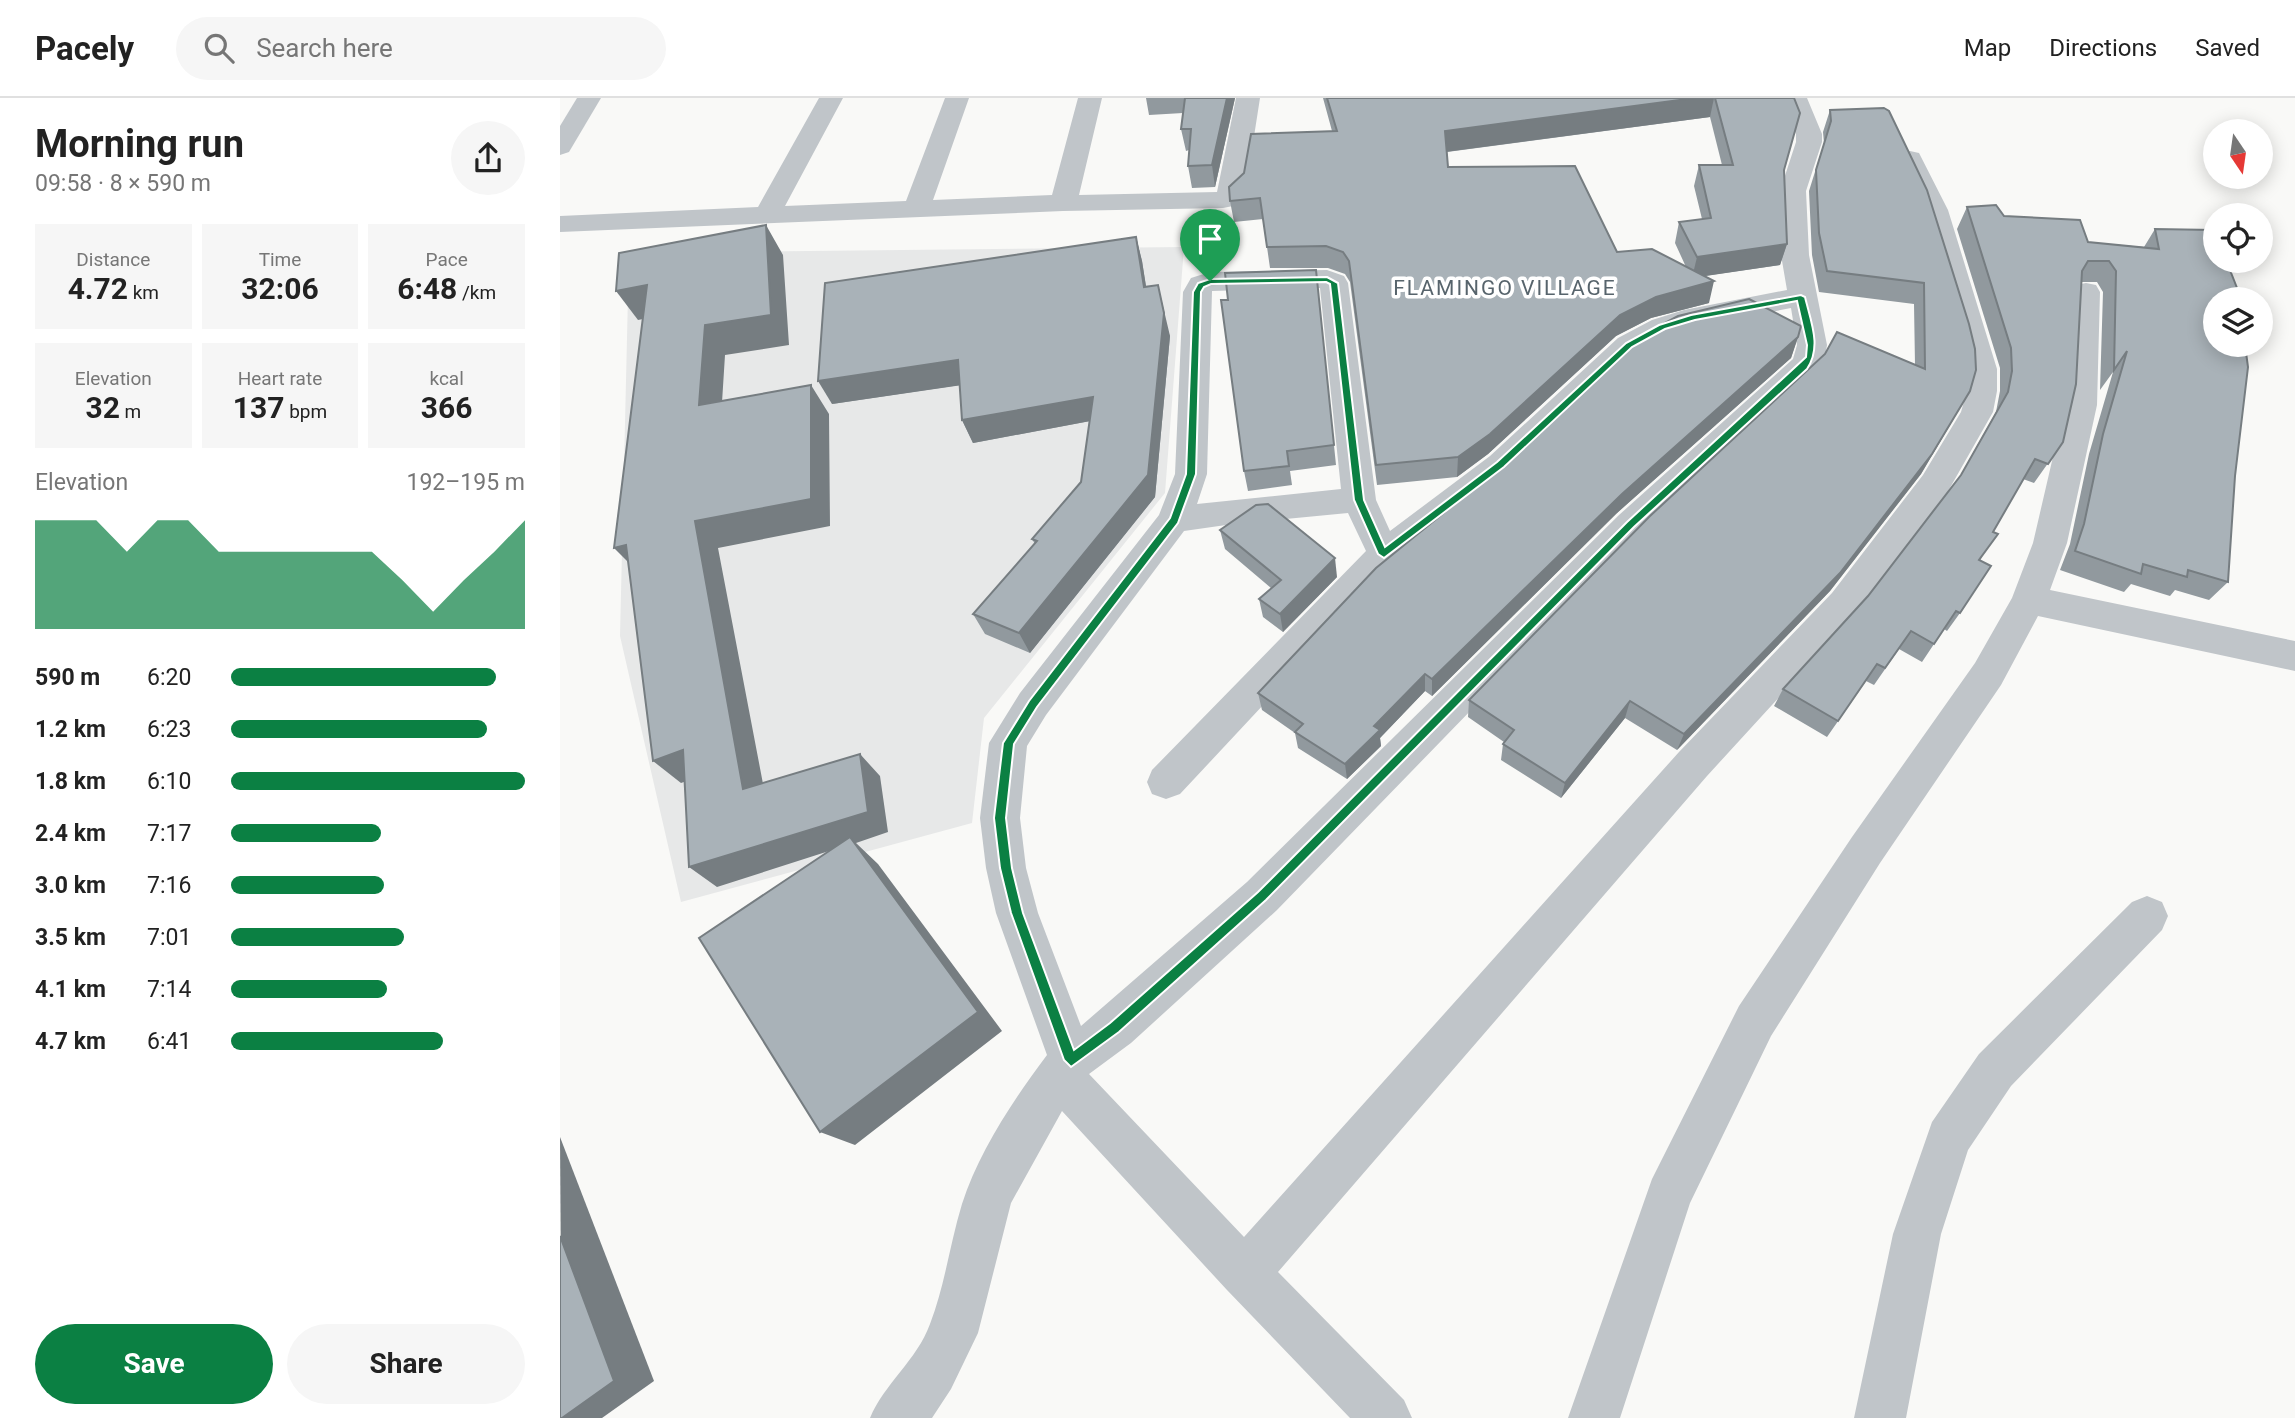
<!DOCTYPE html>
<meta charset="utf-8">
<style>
:root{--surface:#fff;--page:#f6f6f6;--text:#222;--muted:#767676;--line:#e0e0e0;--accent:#0b8043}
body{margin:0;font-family:Roboto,sans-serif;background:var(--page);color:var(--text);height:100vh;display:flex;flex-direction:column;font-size:26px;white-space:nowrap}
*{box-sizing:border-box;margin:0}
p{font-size:23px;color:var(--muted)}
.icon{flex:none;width:38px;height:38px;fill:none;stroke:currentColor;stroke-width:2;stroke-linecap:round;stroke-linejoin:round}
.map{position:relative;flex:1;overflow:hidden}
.details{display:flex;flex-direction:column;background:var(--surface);width:560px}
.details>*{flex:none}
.needle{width:46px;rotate:167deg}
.tools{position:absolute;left:1643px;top:21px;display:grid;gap:14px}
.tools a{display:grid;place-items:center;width:70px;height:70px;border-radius:50%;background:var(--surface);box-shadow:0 4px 18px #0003;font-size:35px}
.pin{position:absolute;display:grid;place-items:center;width:60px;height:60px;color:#fff;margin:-72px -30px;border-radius:50% 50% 50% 0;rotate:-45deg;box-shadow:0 0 7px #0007}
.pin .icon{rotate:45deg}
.round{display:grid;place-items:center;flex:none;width:74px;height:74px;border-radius:37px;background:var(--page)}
.overview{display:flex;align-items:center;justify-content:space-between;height:119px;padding:0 35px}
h1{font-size:38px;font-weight:700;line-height:52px}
.figures{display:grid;grid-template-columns:repeat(3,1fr);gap:10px;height:119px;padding:7px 35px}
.figures div{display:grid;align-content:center;border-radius:0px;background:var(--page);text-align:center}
.figures b{font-size:30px;font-weight:700}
.figures small{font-size:19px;font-weight:400}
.figures p{font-size:19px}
.chart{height:196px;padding:14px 35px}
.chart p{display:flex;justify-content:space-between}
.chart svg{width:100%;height:126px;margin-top:7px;fill:var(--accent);opacity:.7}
.action{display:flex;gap:14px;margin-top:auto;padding:14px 35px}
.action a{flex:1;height:80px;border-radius:42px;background:var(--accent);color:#fff;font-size:28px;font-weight:700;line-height:80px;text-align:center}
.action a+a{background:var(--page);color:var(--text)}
ul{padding:0 35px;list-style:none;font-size:23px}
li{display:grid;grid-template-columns:112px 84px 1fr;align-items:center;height:52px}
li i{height:18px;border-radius:9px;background:var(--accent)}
header{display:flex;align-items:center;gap:42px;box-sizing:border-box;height:98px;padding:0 35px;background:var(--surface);border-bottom:2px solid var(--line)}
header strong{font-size:33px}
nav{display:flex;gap:38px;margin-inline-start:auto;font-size:24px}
.search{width:490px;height:63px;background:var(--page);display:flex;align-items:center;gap:18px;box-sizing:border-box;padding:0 24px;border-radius:38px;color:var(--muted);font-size:26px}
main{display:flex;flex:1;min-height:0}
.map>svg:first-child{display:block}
</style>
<header>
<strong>Pacely</strong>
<div class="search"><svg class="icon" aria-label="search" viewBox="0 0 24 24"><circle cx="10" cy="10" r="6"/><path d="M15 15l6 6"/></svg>Search here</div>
<nav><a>Map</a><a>Directions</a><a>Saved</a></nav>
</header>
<main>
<section class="details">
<div class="overview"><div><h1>Morning run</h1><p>09:58 · 8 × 590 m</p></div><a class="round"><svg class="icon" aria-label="share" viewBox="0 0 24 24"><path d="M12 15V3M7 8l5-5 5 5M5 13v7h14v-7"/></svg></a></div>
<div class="figures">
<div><p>Distance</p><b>4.72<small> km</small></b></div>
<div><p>Time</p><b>32:06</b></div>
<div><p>Pace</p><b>6:48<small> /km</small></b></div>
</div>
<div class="figures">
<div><p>Elevation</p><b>32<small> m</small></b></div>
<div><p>Heart rate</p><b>137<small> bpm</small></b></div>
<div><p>kcal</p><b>366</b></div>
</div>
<div class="chart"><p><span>Elevation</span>192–195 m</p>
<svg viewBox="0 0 160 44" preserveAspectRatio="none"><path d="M0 44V6L10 6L20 6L30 17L40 6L50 6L60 17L70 17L80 17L90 17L100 17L110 17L120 27L130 38L140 27L150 17L160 6V44z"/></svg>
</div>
<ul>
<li><b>590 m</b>6:20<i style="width:90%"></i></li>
<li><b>1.2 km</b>6:23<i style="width:87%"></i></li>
<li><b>1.8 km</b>6:10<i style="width:100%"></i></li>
<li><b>2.4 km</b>7:17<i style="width:51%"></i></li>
<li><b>3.0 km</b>7:16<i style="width:52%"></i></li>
<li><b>3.5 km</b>7:01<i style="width:59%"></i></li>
<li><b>4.1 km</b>7:14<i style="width:53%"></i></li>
<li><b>4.7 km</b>6:41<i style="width:72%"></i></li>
</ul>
<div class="action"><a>Save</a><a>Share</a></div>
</section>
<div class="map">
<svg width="1735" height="1320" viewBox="0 0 1735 1320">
<rect width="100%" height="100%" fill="#f9f9f7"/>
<path fill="#e7e8e8" d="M624,149l-19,246 -181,225 -12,105 -291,79 -61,-266 9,-383z"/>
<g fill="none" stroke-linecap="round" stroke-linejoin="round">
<g fill="#c0c5c9" fill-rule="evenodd">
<path d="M17,0h24l-32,54 -9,3v-29z"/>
<path d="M259,0h24l-58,108 121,-5 39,-103h24l-36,102 119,-5 26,-97h24l-23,97 138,-3 19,-94h24l-15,96 -12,12 -10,2 -160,3 -503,21v-16l198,-9z"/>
<path d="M1223,0h24l15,36v8l-16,49 3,64 18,90 -2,12 -10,16 -172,160 -366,377 -146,133 -42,31 155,163 435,-485 153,-159 91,-118 38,-63 6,-21v-22l-47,-159 -23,-51 4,-6 9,-2 9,2 29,57 49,159v22l-4,21 -46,81 -91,120 -149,163 -429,496 126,128 8,18h-62l-123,-128 -165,-179 -51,92 -33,130 -27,56 -19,29h-62c14,-34 47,-58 60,-94 15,-39 20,-81 32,-120 17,-53 52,-105 85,-149l-51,-142 -10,-45 -6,-50 9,-75 31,-50 139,-178 16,-41 8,-182 8,-14 19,-6 117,-2 17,6 4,7 28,217 14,31 100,-75 128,-118 34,-18 32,-10 103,-20 -6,-35 -1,-64 16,-49v-8zM760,190l21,201 -144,15 10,-30 5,-183zM1231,210l6,37 -4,14 -174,156 -372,367 -166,144 -43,-113 -12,-45 -6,-50 7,-72 19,-31 138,-184 49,-7 115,-11 18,38 -214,219 -5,12 5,12 14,5 14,-5 216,-231 116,-91 128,-120 32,-18 26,-8z"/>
<path d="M1526,185l10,2 4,7 -3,113 -30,138 -17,47 245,51v30l-257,-55 -37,69 -121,178 -109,173 -81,167 -70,215h-52l84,-239 87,-173 113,-169 123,-174 37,-65 21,-55 32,-138 7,-113 4,-7z"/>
<path d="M1587,798l15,6 6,14 -6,14 -151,156 -43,64 -27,84 -35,184h-52l39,-184 39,-112 47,-68 153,-152z"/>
</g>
</g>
<g fill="#91999e" fill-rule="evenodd">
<path d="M586,0h89l-20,89 -23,1 -4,-22 1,-16 -3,1 -5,-22 2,-16 -34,2z"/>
<path d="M763,0h471l-10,72 3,74 -7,21 -76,11 5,27 -58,15 -35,18 -128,118 -31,23 -80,8 -27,-203 -5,-8 -17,-6h-58l-7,-49 -29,3 -4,-21 102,-70zM1150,19l12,48h-23l-5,21 8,33 -23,3 -4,21 11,24 -69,-15 -169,-85 -1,-15z"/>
<path d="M1324,10l86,283 -49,83 -91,117 -153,159 -52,-32 -64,80 -60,-38 2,-16 1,-2 -36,-25 1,-17 446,-335 -1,-61 -95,-12 -7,-37 -3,-64 15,-48 -1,-11 7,-22z"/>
<path d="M1407,109l37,9 84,26 56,5 11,-18 77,36 -3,3 10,25 -3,4 -1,179 -7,106 -19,18 -34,-10 -5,6 -39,-12 -7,8 -64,-22 10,-26 19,-90 24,-82 -13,18 3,-98 -6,-10h-16l-18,160 -29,41 -11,-4 -30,53 -13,29 -20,52 -13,18 -3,-2 -22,33 -23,-13 -25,36 -8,-4 -39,56 -53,-31 9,-17 85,-93 91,-118 37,-66 4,-21v-23l-43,-139z"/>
<path d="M576,139l6,24 4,26 24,49 -15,161 -125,156 -45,-19 -12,-20 62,-70 -3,-5 49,-57 9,-61 -117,22 -11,-23 -2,-35 -128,19z"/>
<path d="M756,172l20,195 -46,6 2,14 -44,6 -4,-20 -16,-171z"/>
<path d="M1238,239l-7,21 -174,155 -185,183 -7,-5 -45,47 1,8 -34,33 -49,-31 -3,-15 -33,-23 -4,-17z"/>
<path d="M660,432l117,47 -54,55 -20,-15 -4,-18 12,-11 -46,-39z"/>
</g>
<g fill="#767d81">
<path d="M667,0h8l-20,89 -3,-22z"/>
<path d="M1135,0h19l-4,19 -265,35v-21z"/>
<path d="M206,127l17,30 6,90 -64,10 -5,79 -21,-29 6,-80z"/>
<path d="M576,139l6,24 8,50 -6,-24z"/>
<path d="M1227,146l-7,21 -88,13 5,-21z"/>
<path d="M1154,183l-5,22 -58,15 -35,18 -128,118 -31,23 1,-20 162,-142 36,-18z"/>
<path d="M87,187l21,29 -30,6 -22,-29z"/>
<path d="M598,187l12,51 -15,161 -125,156 -11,-20 129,-158z"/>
<path d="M1238,239l-7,21 -174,155 -185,183v-17l190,-185z"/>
<path d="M398,262l11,24 -137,20 -14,-23z"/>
<path d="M251,287l18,29 1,112 -112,22 50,262 -25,-21 -48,-268z"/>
<path d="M1410,293l-49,83 -91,117 -153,159 7,-16z"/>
<path d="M533,299l8,22 -128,24 -11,-23z"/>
<path d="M66,447l14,29 -26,-26z"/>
<path d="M775,460l2,19 -54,55 -3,-18z"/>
<path d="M865,576v17l-45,47 1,8 -34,33 -2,-15 29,-38z"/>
<path d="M1070,603l-5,17 -64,80 4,-15z"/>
<path d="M123,652l26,23 -28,10 -28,-22z"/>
<path d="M300,656l20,22 8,56 -32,11 22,21 124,167 -147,114 -35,-13 34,-289 -137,44 -28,-20z"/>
<path d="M0,1039l94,244 -52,37h-40z"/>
</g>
<g fill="#a9b2b8" stroke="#767d81" stroke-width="2">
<path d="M625,0h42l-15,67 -24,1 3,-37h-10z"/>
<path d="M767,0h368l-250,33 3,36 127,-1 42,86 35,-3 62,32 -58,16 -36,18 -130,119 -32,23 -82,8 -27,-204 -6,-9 -17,-6 -59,1 -7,-49 -30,3 -1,-14 15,-14 7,-39 86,-3z"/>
<path d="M1155,0h79l6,15 -16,57 3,74 -90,13 -18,-35 32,-4 -12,-53h34z"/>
<path d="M1324,10l5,3 38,79 42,134 6,25 1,21 -6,21 -38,63 -92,119 -156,161 -54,-33 -65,82 -62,-39 11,-14 -45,-30 181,-184 175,-162 12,-22 88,37 -1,-86 -97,-12 -8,-38 -3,-63 15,-49 -1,-11z"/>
<path d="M1436,107l8,11 76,4 8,22 71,7 -4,-20 59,1 2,4v27h14l2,4h-4l11,28 -4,-1 2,7h-21v46h29l3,22 -13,109 -7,106 -40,-12 -1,7 -44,-13 -2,10 -66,-23 9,-27 19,-90 24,-83 -13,19 2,-99 -7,-10h-21l-6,10 -6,113 -13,58 -15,22 -13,-5 -42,73 5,2 -19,26 12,6 -31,47 -4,-2 -22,33 -23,-13 -26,37 -8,-4 -39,57 -55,-32 85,-93 93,-121 47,-83 4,-21 -1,-23 -44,-141z"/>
<path d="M206,127l5,90 -66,10 -6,80 112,-20v114l-116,22 48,268 117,-35 8,58 -179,55 -6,-117 -30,11 -27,-216 -12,3 33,-263 -31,6 3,-38z"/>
<path d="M576,139l8,50 14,-2 6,28 -16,162 -129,158 -46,-19 64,-73 -5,-2 49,-57 12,-85 -131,23 -4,-60 -140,21 7,-98z"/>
<path d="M756,172l18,175 -47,6 2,15 -45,5 -23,-171h7l-3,-27z"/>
<path d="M1189,201l52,27 -3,11 -176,157 -190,185 -7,-5 -51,52 6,4 -35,34 -50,-32 8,-8 -45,-31 118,-125 140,-114 130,-121 32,-17z"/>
<path d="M708,406l67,54 -55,56 -21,-15 22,-19 -61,-50 36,-25z"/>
<path d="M290,739l128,175 -158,120 -121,-194z"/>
<path d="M0,1138l54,145 -52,37h-2z"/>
</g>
<path fill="#0b8043" stroke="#fff" stroke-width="2" fill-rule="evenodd" d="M767,179l11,6 26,217 21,47 112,-85 129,-119 33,-18 32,-10 110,-20 4,2c6,25 17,50 2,72l-173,158 -368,373 -147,132 -48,35 -7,-7 -53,-147 -11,-45 -6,-50 9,-75 26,-42 141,-183 16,-44 7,-182 5,-9 12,-4zM766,184l4,2 24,216 24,54 6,4 120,-91 128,-120 33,-18 30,-9 102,-19 10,44 -1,12 -179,165 -369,370 -148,131 -36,27 -51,-137 -11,-45 -6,-50 8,-74 23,-37 141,-184 18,-49 5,-182 3,-5 7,-3z"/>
<g text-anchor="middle" stroke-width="7" stroke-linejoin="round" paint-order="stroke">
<g font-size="21" letter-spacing="2" fill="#57646c" stroke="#fff">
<text x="945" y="197">FLAMINGO VILLAGE</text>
</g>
</g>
</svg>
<div class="tools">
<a><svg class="needle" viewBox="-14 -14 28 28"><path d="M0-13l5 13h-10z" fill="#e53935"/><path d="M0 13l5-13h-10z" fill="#767676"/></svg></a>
<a><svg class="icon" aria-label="locate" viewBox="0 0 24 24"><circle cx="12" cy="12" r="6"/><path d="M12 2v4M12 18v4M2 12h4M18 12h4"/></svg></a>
<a><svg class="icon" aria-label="layers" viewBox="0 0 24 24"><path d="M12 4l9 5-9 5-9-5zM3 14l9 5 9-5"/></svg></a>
</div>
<div class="pin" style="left:650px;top:183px;background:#1e9e55"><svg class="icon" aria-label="arrive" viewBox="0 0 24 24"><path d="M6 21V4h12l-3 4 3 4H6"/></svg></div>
</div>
</main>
